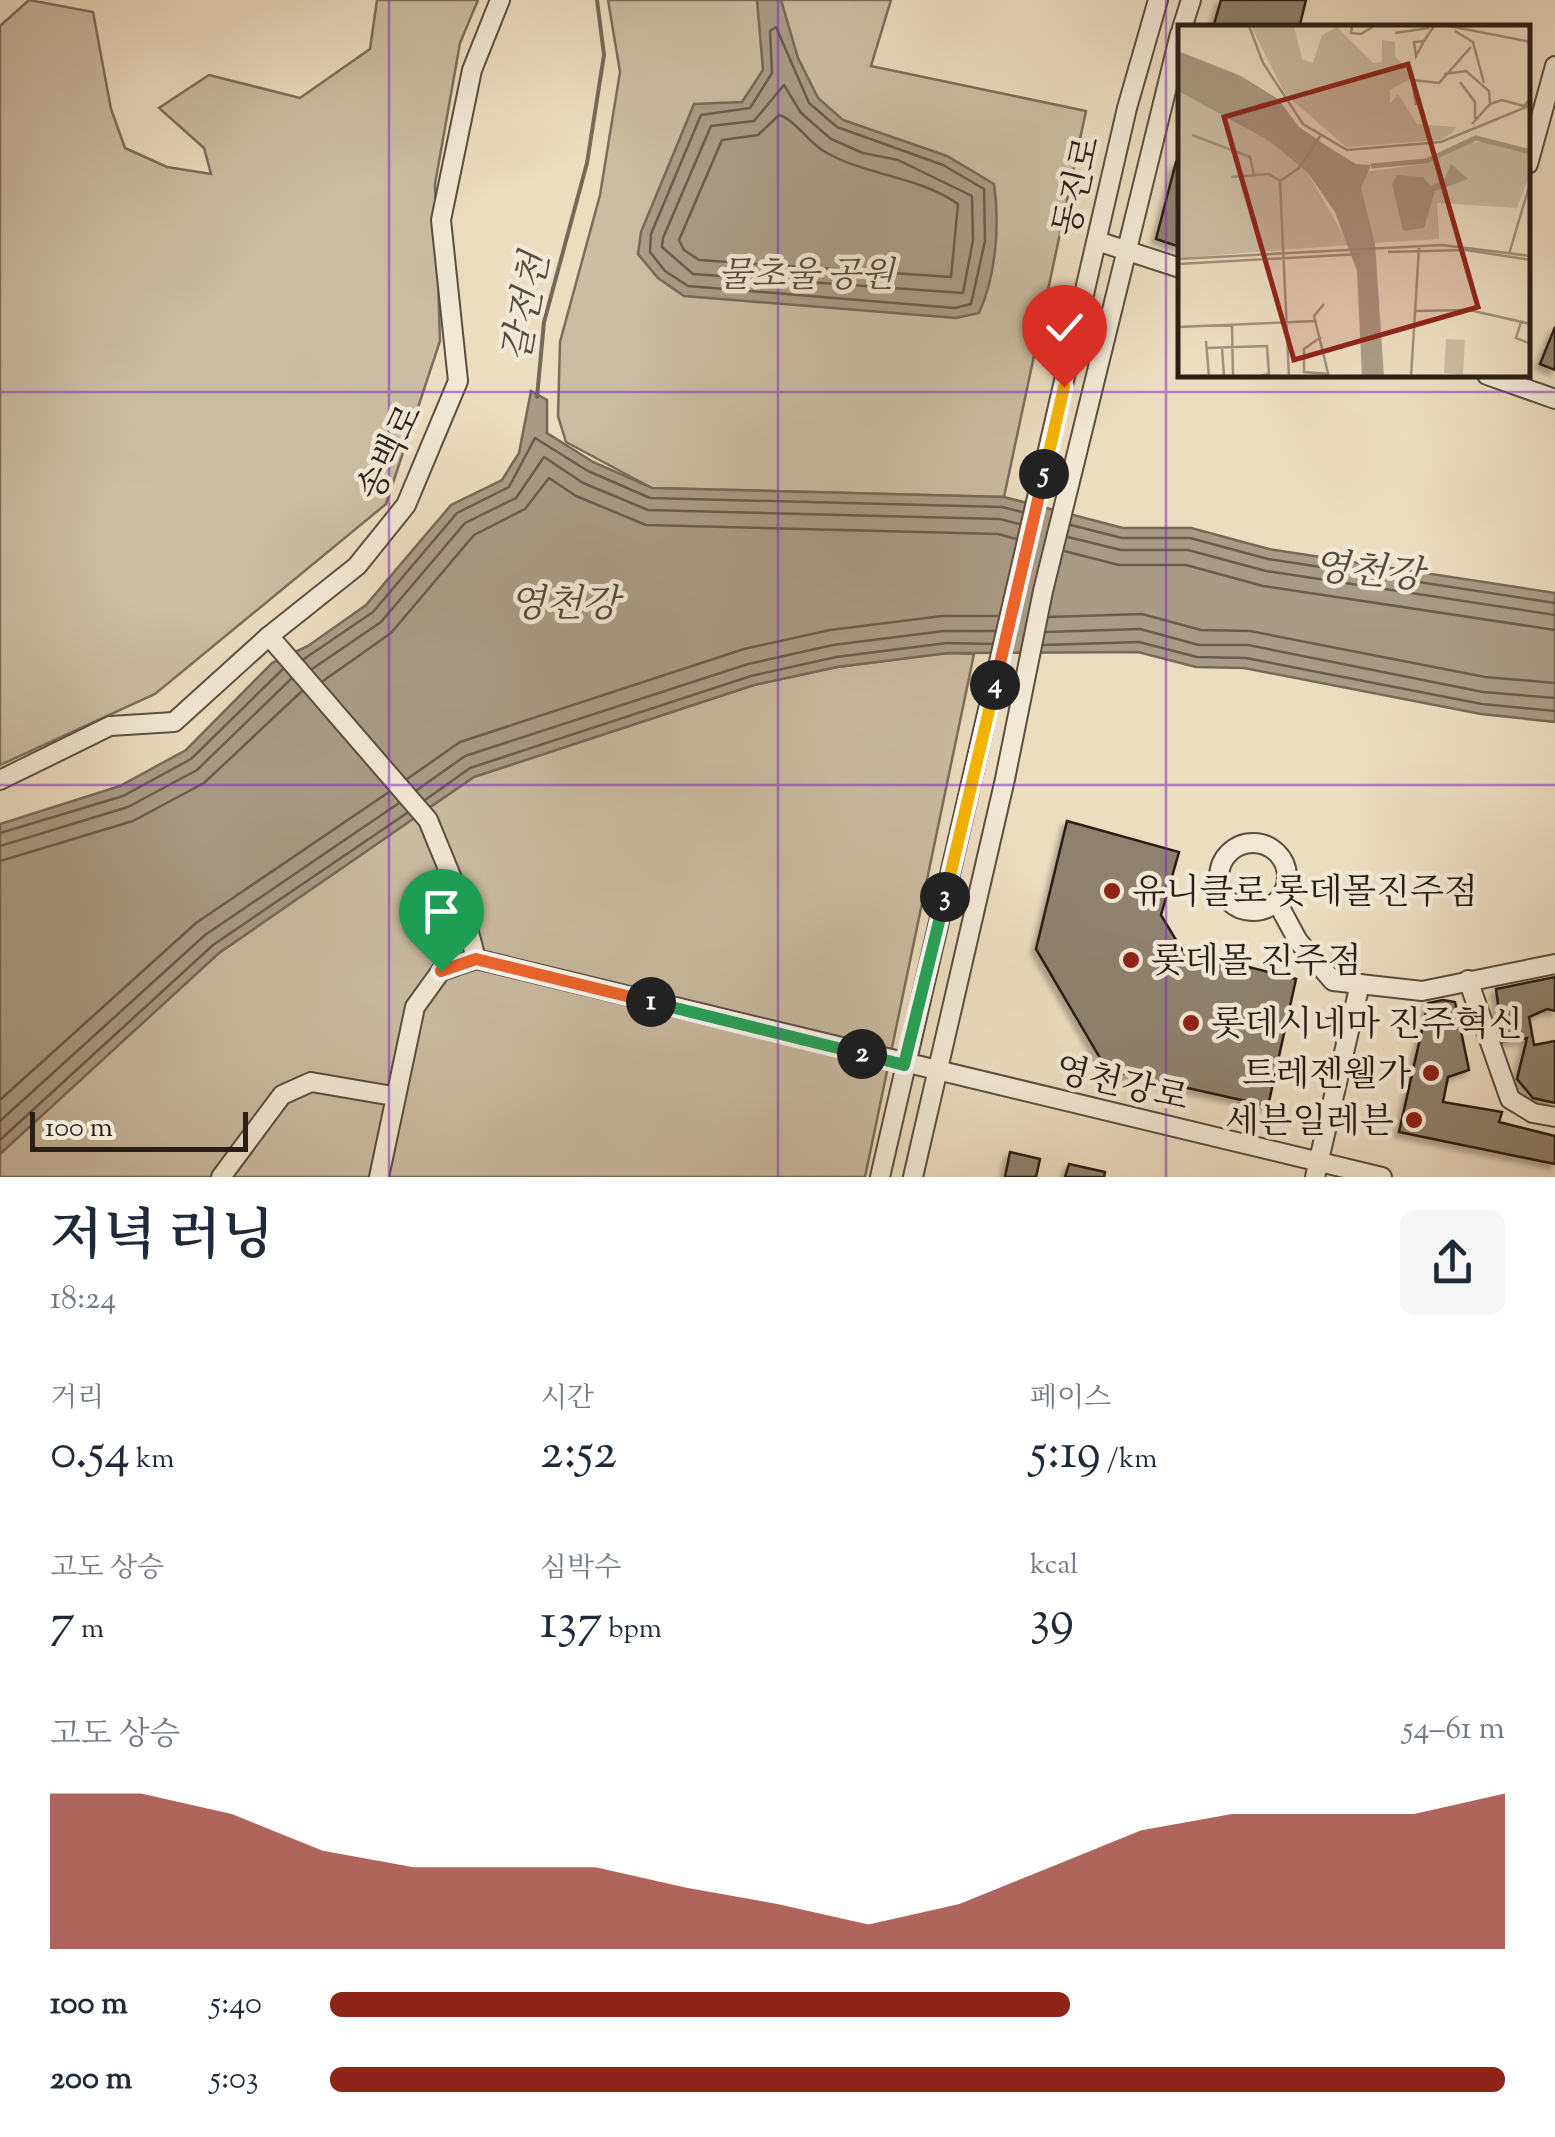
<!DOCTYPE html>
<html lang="ko">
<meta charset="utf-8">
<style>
:root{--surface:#fff;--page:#f6f6f7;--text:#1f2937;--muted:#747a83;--accent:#8f2418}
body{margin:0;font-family:"Sorts Mill Goudy","Noto Serif KR",serif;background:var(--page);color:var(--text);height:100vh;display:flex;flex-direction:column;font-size:38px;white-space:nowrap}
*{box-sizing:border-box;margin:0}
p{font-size:32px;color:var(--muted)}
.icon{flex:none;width:55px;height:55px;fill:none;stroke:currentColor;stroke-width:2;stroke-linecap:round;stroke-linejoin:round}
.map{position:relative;height:1177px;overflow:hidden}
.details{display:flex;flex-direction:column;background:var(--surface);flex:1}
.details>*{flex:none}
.scale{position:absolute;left:30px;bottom:25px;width:218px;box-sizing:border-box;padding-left:10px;border:5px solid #2b1e15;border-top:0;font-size:28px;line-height:35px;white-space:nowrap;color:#2b1e15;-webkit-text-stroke:8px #f3e8d6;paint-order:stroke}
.pin{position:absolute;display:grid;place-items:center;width:85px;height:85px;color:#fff;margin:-102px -42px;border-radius:50% 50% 50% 0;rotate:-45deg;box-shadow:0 0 10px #0007}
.pin .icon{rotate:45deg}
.km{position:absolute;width:50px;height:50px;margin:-25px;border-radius:50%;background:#222;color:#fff;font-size:28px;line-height:50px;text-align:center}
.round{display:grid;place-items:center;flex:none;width:105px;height:105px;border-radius:15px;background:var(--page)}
.overview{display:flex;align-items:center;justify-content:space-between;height:170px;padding:0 50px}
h1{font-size:55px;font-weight:600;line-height:75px}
.stats{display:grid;grid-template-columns:repeat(3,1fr);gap:15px;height:170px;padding:10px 50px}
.stats div{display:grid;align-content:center}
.stats b{font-size:50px;font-weight:600}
.stats small{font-size:28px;font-weight:400}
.stats p{font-size:28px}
.chart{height:280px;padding:20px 50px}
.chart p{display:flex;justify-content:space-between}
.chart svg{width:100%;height:180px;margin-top:10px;fill:var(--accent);opacity:.7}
ul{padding:0 50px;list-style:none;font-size:32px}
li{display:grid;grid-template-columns:160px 120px 1fr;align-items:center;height:75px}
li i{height:25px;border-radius:12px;background:var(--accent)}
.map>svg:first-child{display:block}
</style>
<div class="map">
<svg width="1555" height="1177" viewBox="0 0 1555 1177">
<defs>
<filter id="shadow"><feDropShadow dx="-4.5" dy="4.5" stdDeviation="2.5" flood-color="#0004"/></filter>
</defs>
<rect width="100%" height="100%" fill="#ecdcc0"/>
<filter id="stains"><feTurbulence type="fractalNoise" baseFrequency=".002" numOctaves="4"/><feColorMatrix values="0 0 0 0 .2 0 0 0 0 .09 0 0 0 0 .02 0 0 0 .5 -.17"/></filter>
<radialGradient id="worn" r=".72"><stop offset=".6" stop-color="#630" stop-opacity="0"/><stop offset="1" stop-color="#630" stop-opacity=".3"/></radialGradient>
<g fill="#cbbca3" stroke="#7b6d5c" stroke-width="2.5">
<path d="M29,0l64,12 18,97 14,39 42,19 44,7 -7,-26 -45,-40 50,-33 91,23 70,-49 7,-49h101l-18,43 -25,141 5,157 -54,163 -231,190 -155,71v-739z"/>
<path d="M608,0h283l-20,66 215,45 -82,386 -352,-9 -86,-46 -8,-26 2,-74 40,-147 20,-123z"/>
<path d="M947,653l27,1 -109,523h-865v-23l21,-23 198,-178 254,-176 281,-92 83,-18z"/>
</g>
<g fill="#aa9b86" stroke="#776959" stroke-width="2.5">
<path d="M757,0h24l17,58 20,40 25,22 104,36 47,28c6,40 2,92 -15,129l-23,5 -272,-22 -26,-18 -20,-24 3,-22 53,-128 48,-2 21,-32z"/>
<path d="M531,391l16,9v33l46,29 59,26 352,9 119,31h68l78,21 286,44v129l-74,-8 -237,-46 -48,-1 -58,-15 -190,1 -111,14 -83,18 -280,92 -255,176 -219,201v-330l120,-38 66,-36 86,-87 36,-17 58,-41 85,-100 51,-25 17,-27z"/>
</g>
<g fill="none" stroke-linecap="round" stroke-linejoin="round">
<g stroke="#6a5c4e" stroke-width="2.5">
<path d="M776,27l33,76 28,24 106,38 41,24 1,52 -14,63 -16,4 -267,-22 -23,-15 -15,-19 1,-18 50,-119 49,-7 22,-35 -2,-42z"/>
<path d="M784,85l17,28 30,26 32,14 35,7 74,36 1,44 -10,53 -270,-19 -31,-27 1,-9 48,-112 43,-5z"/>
<path d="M779,115c17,5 30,29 48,38 41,23 91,23 131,51l-7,73 -252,-17 -15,-10 -5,-10 43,-100 36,-5z"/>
<path d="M1071,525l51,13h68l78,21 287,44"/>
<path d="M1068,537l53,13h67l78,21 289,44"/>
<path d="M1064,551l55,14h67l77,21 292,44"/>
<path d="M1049,617l93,-3 59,16 49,1 235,46 70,6"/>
<path d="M1046,632l94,-3 59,16h49l235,47 72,6"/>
<path d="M1044,645l95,-3 58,15 49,1 236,46 73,7"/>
<path d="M304,659l69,-47 84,-99 52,-26 26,-49 53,33 62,27 352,9 20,5"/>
<path d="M312,669l69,-47 84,-99 51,-25 28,-41 39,26 65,27 352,9 19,5"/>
<path d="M323,681l68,-48 83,-98 51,-26 24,-31 27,18 70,29 352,9 18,5"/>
<path d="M407,779l53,-37 284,-93 86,-19 112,-14h56"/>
<path d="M417,790l48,-34 283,-92 85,-19 111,-14h51"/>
<path d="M425,800l45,-32 281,-92 85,-19 111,-14 45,1"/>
<path d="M0,833l123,-37 68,-37 92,-90"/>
<path d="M0,846l128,-39 69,-37 94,-91"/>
<path d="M0,861l133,-40 71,-38 98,-92"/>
<path d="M0,1100l196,-177 193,-131"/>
<path d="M0,1121l205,-186 194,-132"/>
<path d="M0,1140l213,-195 194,-132"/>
</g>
<path stroke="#776959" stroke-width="4" d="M537,397l7,-75 43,-159 17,-108 -7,-55"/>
</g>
<g fill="#8f816e" stroke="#2b1e15" stroke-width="2.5" filter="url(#shadow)">
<path d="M1221,0h85l-7,28h-86z"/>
<path d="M1176,162l4,1v84l-24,-8z"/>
<path d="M1555,327v43l-15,-6z"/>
<path d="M1067,821l112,31 -18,63 21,35 114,29 -28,127 -161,-36 -71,-121z"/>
<path d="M1555,977v34l-8,-2 -18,8 5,28 21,-4v62l-22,-5 -16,-19 10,-41 -24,4 -7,-53z"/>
<path d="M1443,1000l12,2 14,68 -21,7 -5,25 59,10 -3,10 56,14v28l-156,-32 29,-129z"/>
<path d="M1010,1152l30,7 -4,18h-31z"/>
<path d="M1069,1164l36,8 -1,5h-39z"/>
</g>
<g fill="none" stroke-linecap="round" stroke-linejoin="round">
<g stroke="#5b4e40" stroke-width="22">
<g id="minor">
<path d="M1182,28l9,-28"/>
<path d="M1528,164l27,-98"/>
<path d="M1097,241l83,27"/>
<path d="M1487,375l68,24"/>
<path d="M269,636l159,184 32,78 16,61"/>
<path d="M0,780l110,-54 64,-4 95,-86 88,-70 49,-61 52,-124 -17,-161 31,-150 28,-70"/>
<circle cx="1253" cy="877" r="34"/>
<path d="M1277,902l21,39 35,40 89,10 133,-27"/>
<path d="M1468,980l42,119 23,14 22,4"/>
<path d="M221,1177l61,-82 29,-13 82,14"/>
<path d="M379,1177l36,-170 26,-36 35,-12 906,218"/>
<path d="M880,1177l247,-1069 31,-108"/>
<path d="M913,1177l92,-398 38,-188 137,-557"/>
<path d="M1315,1177l45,-193"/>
</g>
</g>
<use href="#minor" stroke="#f3e8d6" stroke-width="18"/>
</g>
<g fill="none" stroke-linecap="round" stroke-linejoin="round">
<g stroke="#fff" stroke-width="20">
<path id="split-1" d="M441,971l35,-12 175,43"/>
</g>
<g stroke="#fff" stroke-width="20">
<path id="split-2" d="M651,1002l211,52"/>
</g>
<g stroke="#fff" stroke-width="20">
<path id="split-3" d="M862,1054l42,11 41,-168"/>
</g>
<g stroke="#fff" stroke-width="20">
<path id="split-4" d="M945,897l50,-212"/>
</g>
<g stroke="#fff" stroke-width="20">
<path id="split-5" d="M995,685l49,-211"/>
</g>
<g stroke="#fff" stroke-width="20">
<path id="split-6" d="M1044,474l20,-87"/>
</g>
<use href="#split-1" stroke="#f0652b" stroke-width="12"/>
<use href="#split-2" stroke="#22a559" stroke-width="12"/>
<use href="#split-3" stroke="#22a559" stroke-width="12"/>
<use href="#split-4" stroke="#f5b400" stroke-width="12"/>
<use href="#split-5" stroke="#f0652b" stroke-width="12"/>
<use href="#split-6" stroke="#f5b400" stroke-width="12"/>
</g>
<path fill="none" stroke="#7b2cbf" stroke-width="2.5" stroke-opacity="0.55" d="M389,0v1177M778,0v1177M1166,0v1177M0,392h1555M0,785h1555"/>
<g fill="#8f2418" stroke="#f3e8d6" stroke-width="4">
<circle cx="1112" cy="891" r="10"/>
<circle cx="1131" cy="960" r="10"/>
<circle cx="1191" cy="1023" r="10"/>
<circle cx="1431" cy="1073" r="10"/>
<circle cx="1414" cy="1120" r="10"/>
</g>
<g text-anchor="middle" stroke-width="9" stroke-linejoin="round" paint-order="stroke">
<g font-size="35" fill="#2b1e15" stroke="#f3e8d6">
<text transform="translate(1076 186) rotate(-77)" y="12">동진로</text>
<text transform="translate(389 452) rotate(-64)" y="12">송백로</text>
<text transform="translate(1122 1083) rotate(13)" y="12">영천강로</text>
</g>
<g font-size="35" font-style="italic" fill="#5b4d40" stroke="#f3e8d6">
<text x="806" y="286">물초울 공원</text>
</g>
<g font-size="35" fill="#2b1e15" stroke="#f3e8d6" text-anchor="start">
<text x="1132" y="903">유니클로 롯데몰진주점</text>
<text x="1151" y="972">롯데몰 진주점</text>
<text x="1211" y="1035">롯데시네마 진주혁신</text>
<text x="1411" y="1085" text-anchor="end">트레젠웰가</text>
<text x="1394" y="1132" text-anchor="end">세븐일레븐</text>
</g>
<g font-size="38" font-style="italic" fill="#574a3d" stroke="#f3e8d6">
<text transform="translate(525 307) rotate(-79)" y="13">갈전천</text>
<text transform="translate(1368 570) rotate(5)" y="13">영천강</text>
<text x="564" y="616">영천강</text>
</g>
</g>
<g transform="translate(1178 25)">
<rect width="352" height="352" fill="#ecdcc0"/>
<path d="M73,1h43l8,33 11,4 9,-28 15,-8 36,36 9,-1v-22l13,2v15l14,12 1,10 -20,11v14l8,-10 19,30 39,3 -4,6 -12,7 -94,7 -61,-53zM0,66l91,50 39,32 41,72 -171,13zM319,116l33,13v21l-13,33 -80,-5 2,36 -64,4 -14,-55 3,-16 60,-8 48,-22zM268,314l19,1 -2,35 -19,-2z" fill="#cbbca3"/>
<path d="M0,26l63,25 37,23 21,28 31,21 26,16 15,1 -10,23 14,55 9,134h-22l-5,-106 -22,-59 -27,-39 -39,-32 -91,-50zM273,139l17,15 -33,12 -11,37 -21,3 -11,-47 5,-9 26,2 8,9 13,-6z" fill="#aa9b86"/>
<path fill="none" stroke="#aa9b86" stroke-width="5" d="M193,141l55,-5 50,-23 55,14"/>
<path fill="none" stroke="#9f907c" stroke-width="2.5" d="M71,1l14,37 40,61 44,26 94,-8 90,-37M174,1l-1,7 10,1 13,-8M271,1l82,16M277,6l18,11 11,41M217,8l34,-5M246,16l-8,15 -2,-14 10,-1 10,-15M266,49l22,-3 23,20 1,13 -18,20M282,57l15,20v17M312,79l12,-4 22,6 7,-8M238,80l-4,-25 27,3 32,-36M14,110l58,22 4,18M53,152l38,-3 11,7 9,196M102,156l19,-13 22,-33M210,227l78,-2 65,10M331,229l22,-74M0,234l264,-14 89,11M0,239l182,-10M146,279l-10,12 15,61M238,286l53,-1 62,14M343,297l-5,16 15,6M54,299l1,53M0,302l137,-6M143,312l-17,12v23l25,2M28,316l3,36M44,322l2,30M28,323l61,-2 2,28 -13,3M233,352l8,-129"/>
<path fill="#8f2418" fill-opacity="0.15" stroke="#8f2418" stroke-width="5" d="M230,39l70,243 -184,53 -70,-243z"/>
<rect width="352" height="352" fill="none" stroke="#2b1e15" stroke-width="5"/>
</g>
<rect width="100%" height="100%" filter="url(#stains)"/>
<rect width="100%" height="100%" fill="url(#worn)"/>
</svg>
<div class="scale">100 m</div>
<div class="pin" style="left:441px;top:971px;background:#1e9e55"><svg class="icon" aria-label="arrive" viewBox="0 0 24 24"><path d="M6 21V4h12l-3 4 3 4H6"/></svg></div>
<div class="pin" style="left:1064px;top:387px;background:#d93025"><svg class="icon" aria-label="check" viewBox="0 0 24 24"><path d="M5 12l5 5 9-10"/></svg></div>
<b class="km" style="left:651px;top:1002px">1</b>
<b class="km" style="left:862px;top:1054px">2</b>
<b class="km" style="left:945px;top:897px">3</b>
<b class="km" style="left:995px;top:685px">4</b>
<b class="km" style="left:1044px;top:474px">5</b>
</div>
<section class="details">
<div class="overview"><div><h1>저녁 러닝</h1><p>18:24</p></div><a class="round"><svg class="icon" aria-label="share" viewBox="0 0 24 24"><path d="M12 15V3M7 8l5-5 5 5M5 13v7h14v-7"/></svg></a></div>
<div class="stats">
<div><p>거리</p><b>0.54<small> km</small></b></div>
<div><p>시간</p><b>2:52</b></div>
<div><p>페이스</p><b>5:19<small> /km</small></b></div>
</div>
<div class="stats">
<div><p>고도 상승</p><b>7<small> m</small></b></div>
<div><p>심박수</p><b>137<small> bpm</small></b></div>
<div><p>kcal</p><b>39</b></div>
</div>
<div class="chart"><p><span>고도 상승</span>54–61 m</p>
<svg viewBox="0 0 160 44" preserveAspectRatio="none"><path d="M0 44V6L10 6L20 11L30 20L40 24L50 24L60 24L70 29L80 33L90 38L100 33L110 24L120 15L130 11L140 11L150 11L160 6V44z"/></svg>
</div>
<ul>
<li><b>100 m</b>5:40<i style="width:63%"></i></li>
<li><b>200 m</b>5:03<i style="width:100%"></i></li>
</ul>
</section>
